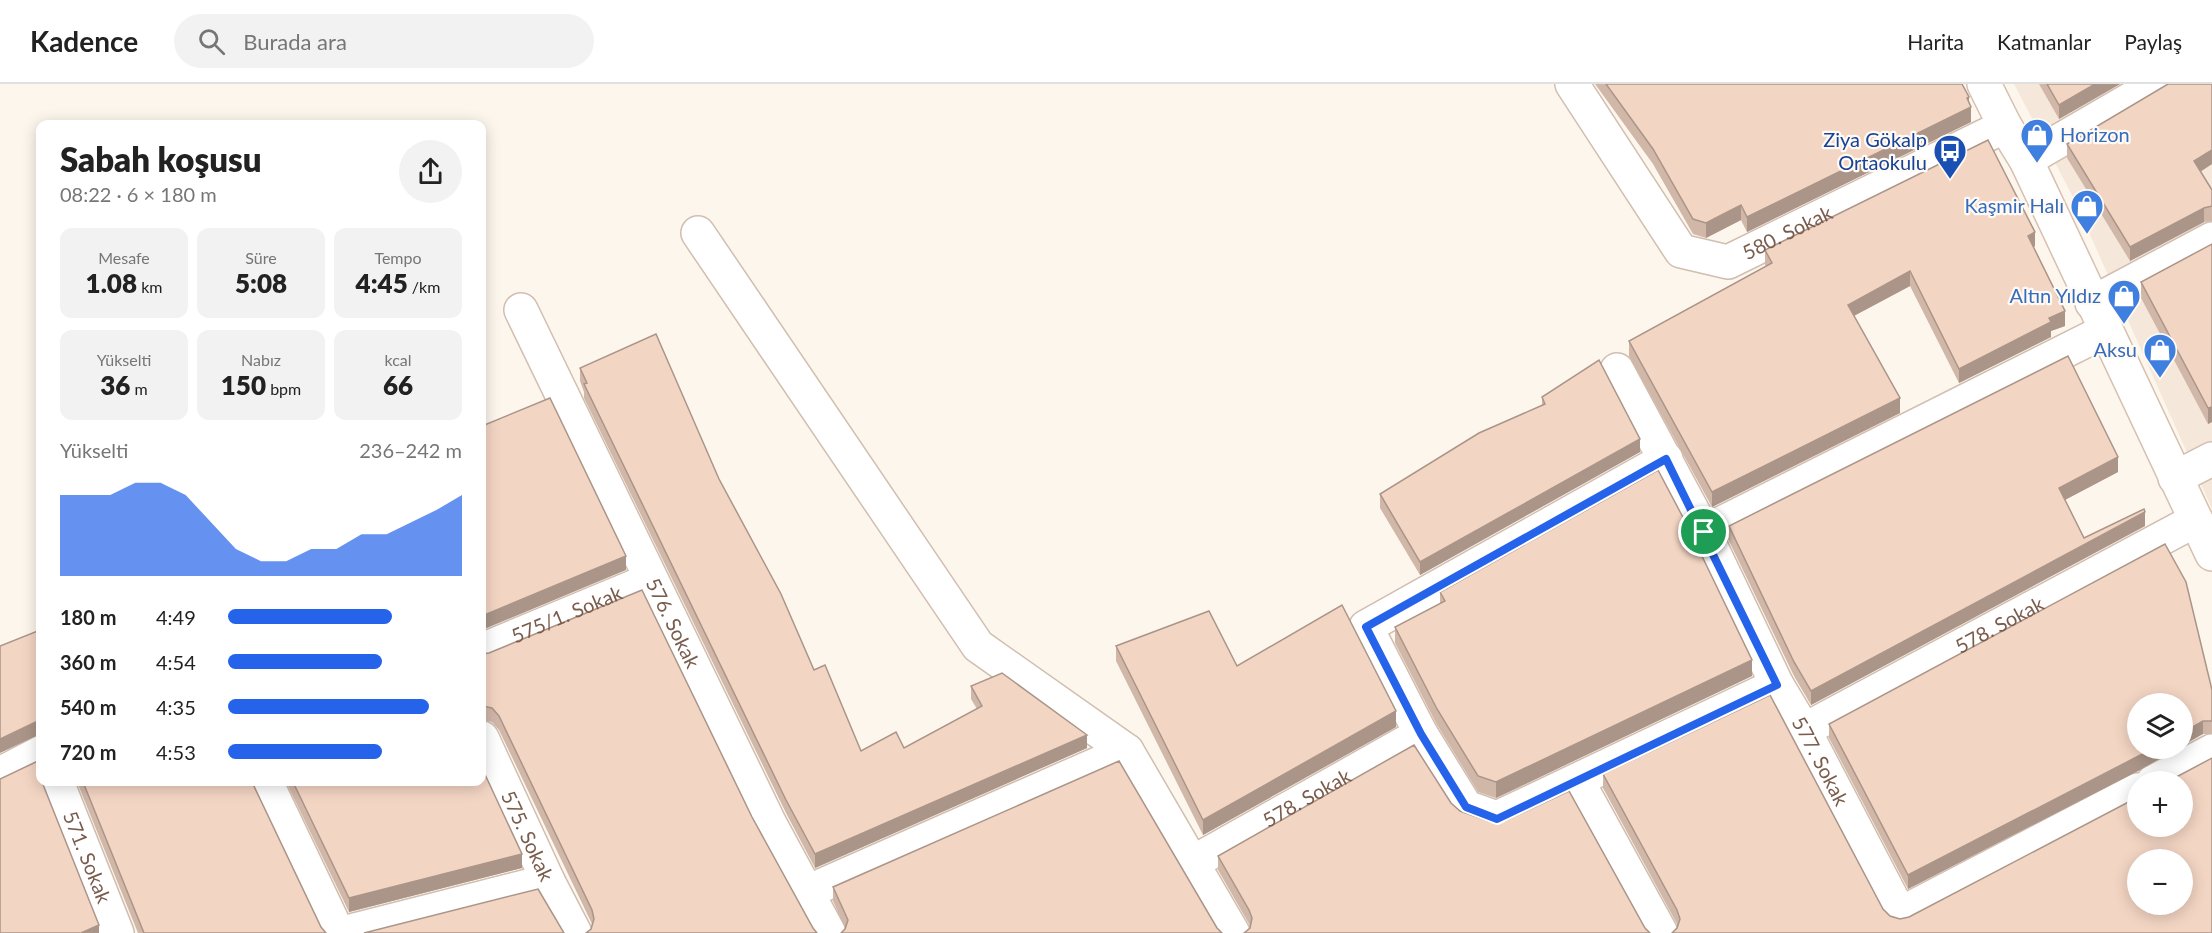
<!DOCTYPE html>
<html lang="tr">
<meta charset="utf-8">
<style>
:root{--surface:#fff;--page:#f2f2f2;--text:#222;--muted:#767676;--line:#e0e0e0;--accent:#2563eb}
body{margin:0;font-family:Lato,sans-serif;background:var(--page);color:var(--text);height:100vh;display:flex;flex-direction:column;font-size:22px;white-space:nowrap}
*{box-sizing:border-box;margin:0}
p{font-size:20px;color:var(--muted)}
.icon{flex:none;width:33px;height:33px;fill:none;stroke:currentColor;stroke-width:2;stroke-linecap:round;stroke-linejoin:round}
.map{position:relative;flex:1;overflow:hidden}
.drawer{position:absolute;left:36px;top:36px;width:450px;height:666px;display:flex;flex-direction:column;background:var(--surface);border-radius:12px;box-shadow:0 3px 15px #0003}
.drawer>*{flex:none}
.buttons{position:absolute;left:2127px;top:609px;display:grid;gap:12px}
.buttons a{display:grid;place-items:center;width:66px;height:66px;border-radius:50%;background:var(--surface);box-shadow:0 3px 15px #0003;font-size:30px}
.pin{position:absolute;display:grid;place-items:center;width:51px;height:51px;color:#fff;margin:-26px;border:3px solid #fff;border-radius:50%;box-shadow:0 2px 6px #0007}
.round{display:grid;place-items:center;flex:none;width:63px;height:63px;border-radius:32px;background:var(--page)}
.overview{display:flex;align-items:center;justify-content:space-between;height:102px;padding:0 24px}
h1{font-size:33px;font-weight:800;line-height:45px}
.figures{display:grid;grid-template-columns:repeat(3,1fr);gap:9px;height:102px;padding:6px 24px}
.figures div{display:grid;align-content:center;border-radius:12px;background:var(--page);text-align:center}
.figures b{font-size:26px;font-weight:800}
.figures small{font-size:16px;font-weight:400}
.figures p{font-size:16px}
.chart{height:168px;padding:12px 24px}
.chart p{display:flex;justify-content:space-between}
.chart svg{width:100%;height:108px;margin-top:6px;fill:var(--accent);opacity:.7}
ul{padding:0 24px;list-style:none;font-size:20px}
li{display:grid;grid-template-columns:96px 72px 1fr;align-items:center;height:45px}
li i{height:15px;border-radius:8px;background:var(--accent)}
header{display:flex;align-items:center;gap:36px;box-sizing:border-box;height:84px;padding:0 30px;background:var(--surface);border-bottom:2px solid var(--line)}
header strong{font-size:28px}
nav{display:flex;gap:33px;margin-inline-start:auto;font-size:21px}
.search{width:420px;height:54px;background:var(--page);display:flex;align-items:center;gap:15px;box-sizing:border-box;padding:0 21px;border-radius:33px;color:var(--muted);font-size:22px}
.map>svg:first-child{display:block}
</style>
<header>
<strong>Kadence</strong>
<div class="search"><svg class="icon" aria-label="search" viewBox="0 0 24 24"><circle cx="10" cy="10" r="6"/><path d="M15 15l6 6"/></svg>Burada ara</div>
<nav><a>Harita</a><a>Katmanlar</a><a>Paylaş</a></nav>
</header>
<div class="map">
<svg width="2212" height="849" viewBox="0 0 2212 849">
<rect width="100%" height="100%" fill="#fdf6ec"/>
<path fill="#f5e8da" d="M2014,0h198v425l-137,-308z"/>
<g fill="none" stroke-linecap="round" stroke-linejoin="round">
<g stroke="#d1beb0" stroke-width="36">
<g id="street">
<path id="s1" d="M1572,0l109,167 47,11 277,-136"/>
<path d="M2026,76l131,-76"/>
<path d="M698,149l280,413 149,105 106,182"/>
<path d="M2092,219l120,-64"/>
<path id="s2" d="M521,226l248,512 60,111"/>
<path id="s3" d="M1617,286l87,162 73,153 27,45 96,184 238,-124"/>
<path d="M1666,375l-300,168 55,107 45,73 31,11 280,-133"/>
<path d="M2175,394l37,-19"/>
<path d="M1704,448l401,-201"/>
<path id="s4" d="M482,566l168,-70"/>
<path id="s5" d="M1804,646l392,-210"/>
<path id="s6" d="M482,654l66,143 27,52"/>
<path d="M0,690l40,-21"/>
<path id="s7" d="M57,698l60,151"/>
<path d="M266,698l72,151"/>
<path d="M1578,698l83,151"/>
<path d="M2153,698l59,-31"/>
<path id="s8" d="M1192,779l229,-129"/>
<path d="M807,808l320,-141"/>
<path d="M343,849l205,-52"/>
</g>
</g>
<g stroke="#d6c0b0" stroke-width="36">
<path id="secondary" d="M1984,0l21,42 21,34 186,394"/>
</g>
<use href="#street" stroke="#fff" stroke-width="33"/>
<use href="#secondary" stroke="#fff" stroke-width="33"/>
</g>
<g fill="#d1b7a8">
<path d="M1595,0h367l7,19 2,19 -224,110 -6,-12 -35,18 -13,-4 -40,-70z"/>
<path d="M2039,0h81l-61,35z"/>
<path d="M2212,0v80l-12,7 12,19v31l-8,1 -74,39 -63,-103v-14l100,-59z"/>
<path d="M2212,160v178l-4,2 -67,-126v-16z"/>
<path d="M2035,162l-1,1 31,79 -14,5v6l-92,46 -49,-97 -56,30 46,97 -188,94 -83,-151v-15l137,-75 -1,-1v-15z"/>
<path d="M580,284l139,111 95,191 47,81 43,-3 73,-39 -6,-10v-13l116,62 -272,120 -29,-55 -202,-415v-6l-4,-11z"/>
<path d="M1542,313l98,55 -220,123 -40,-67v-14l162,-88z"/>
<path d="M2118,388l-53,28 19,38 61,-12 -334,179 -17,-29 -65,-135v-15z"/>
<path d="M1440,508l312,84 -256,122 -18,-6 -41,-67 -42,-82v-16l45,-23z"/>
<path d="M1116,562l121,20 159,61 -193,108 -87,-174z"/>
<path d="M482,570l270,163 61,111 -222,1 1,-5 -93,-194 -7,-8 -10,-2z"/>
<path d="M2212,606v44h-9l-65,14h40l-40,23 -230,118 -79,-151v-14z"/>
<path d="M1603,690l280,135 7,7 10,3 9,-2 303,16 -535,-5v-4l-74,-136z"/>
<path d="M77,698h175l69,145 5,6h-188z"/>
<path d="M286,698h196l40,86 -173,44z"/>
<path d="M1451,719l9,8 185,117h-395l-1,-4 -31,-54v-14z"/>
<path d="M833,803l384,41 -372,1v-1l-12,-27z"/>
</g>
<g fill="#aa9588">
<path d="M2095,0h25l-61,35v-14z"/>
<path d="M1969,13v11l2,-1v15l-224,110v-15z"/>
<path d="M2212,66v14l-18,12v-15z"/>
<path d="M1741,121v15l-35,18v-15z"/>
<path d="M2204,124v14l-74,39v-14z"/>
<path d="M2035,148v14l-7,4v-14z"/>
<path d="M1910,187v15l-62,33v-14z"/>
<path d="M2065,227v15l-14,5v6l-92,46v-14l90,-51z"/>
<path d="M1900,314v15l-188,94v-15z"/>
<path d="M2212,323v15l-4,2v-16z"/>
<path d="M1640,355v13l-220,123v-13z"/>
<path d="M2118,373v15l-59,31v-15z"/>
<path d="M2145,428v14l-334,179v-14z"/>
<path d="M626,472v14l-144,60v-14z"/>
<path d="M1752,576v16l-256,122v-16z"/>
<path d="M1396,627v16l-193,108v-15z"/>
<path d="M40,636v14l-40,19v-14z"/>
<path d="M2203,637v13l-21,12v-13z"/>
<path d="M1087,651v13l-272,120v-14z"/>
<path d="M2154,664h24l-40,23 -230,118v-14z"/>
<path d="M522,770v14l-173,44v-14z"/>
<path d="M99,841v8h-18z"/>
</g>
<g fill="#f3d5c3" stroke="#aa9588" stroke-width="1.5" fill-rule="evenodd">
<path d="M1606,0h356l7,13 -2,1 4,9 -224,110 -6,-12 -35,18 -13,-4 -40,-70z"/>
<path d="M2047,0h48l-36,21z"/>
<path d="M2168,0h44v66l-18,11 18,29v16l-8,2 -74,39 -63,-103z"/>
<path d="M1988,56l47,92 -7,4 37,75 -16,7 2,4 -92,47 -49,-98 -62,34 52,93 -188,94 -83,-151 143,-78 -7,-13z"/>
<path d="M2212,160v163l-4,1 -67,-126z"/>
<path d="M656,250l63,145 62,115 33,76 11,-5 36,86 35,-19 8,16 78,-42 -11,-20 31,-13 85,62 -272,119 -29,-54 -202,-416 3,-1 -7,-15z"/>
<path d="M2068,272l50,101 -59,31 25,50 60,-29 1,3 -334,179 -17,-29 -65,-136z"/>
<path d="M1599,276l41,79 -220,123 -40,-68 99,-61 66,-29 -3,-7z"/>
<path d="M550,314l76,158 -144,60v-190z"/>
<path d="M1658,386l29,55 65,135 -256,122 -18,-6 -41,-67 -42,-82 50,-26 -5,-9z"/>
<path d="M2165,460l21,38 26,108v31h-9l-21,12v-29h-44v44h16l-246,127 -79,-151z"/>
<path d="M642,506l110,227 61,111 4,5h-231l5,-4 3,-10 -2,-9 -93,-194 -7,-8 -10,-2v-52l7,-1z"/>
<path d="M1342,521l54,106 -193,109 -87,-174 93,-35 28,55z"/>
<path d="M40,546v90l-40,19v-93z"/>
<path d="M1770,611l113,214 7,7 10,3 9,-2 229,-120v29h44v-44h-15l45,-24v175h-540l5,-5 3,-9 -3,-9 -74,-136zM2138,776h44v44h-44z"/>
<path d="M1414,661l37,58 9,8 31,11 14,-1 64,-30 76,137 5,5h-406l6,-5 2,-10 -3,-8 -31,-54z"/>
<path d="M40,676v22h2l57,143 -18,8h-81v-154z"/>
<path d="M1119,677l98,167 5,5h-381l4,-4 3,-9 -15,-33z"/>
<path d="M482,684l40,86 -173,44 -56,-116h189z"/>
<path d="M83,698h169l69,145 5,6h-182z"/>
<path d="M538,805l26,44h-200z"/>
</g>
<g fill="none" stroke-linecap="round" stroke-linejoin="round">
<g stroke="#fff" stroke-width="12">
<path id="route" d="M1666,375l111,226 -280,134 -31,-12 -45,-73 -55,-107z"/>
</g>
<use href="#route" stroke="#2563eb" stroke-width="8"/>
</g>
<defs>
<g id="shop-pin" transform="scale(1.725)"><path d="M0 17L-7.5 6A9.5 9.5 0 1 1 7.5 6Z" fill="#3f7fe0" stroke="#fffaf3"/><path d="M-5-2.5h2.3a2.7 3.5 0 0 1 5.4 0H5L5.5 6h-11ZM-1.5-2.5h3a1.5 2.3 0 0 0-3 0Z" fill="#fff"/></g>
<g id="bus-pin" transform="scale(1.725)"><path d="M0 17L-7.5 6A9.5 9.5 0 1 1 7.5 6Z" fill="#1a4fb4" stroke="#fffaf3"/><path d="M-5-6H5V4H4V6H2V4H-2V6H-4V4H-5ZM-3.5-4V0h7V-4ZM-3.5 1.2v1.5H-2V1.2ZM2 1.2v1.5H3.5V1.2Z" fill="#fff"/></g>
</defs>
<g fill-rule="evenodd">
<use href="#shop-pin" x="2037" y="51"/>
<use href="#bus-pin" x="1950" y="67"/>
<use href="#shop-pin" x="2087" y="122"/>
<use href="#shop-pin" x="2124" y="212"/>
<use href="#shop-pin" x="2160" y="266"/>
</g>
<g text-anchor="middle" stroke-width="4.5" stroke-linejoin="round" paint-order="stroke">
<g font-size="20" fill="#366cbe" stroke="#fffaf3" text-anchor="end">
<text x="2060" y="58" text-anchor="start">Horizon</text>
<text x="2064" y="129">Kaşmir Halı</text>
<text x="2101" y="219">Altın Yıldız</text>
<text x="2137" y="273">Aksu</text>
</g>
<g font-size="20" fill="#164399" stroke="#fffaf3" text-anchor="end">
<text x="1927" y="63">Ziya Gökalp<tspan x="1927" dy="23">Ortaokulu</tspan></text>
</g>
<g font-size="20" fill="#7a5c4d" stroke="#fffaf3">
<text dy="7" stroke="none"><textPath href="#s1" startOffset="314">580. Sokak</textPath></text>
<text dy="7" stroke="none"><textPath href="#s4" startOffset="92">575/1. Sokak</textPath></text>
<text dy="7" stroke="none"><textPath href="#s2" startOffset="348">576. Sokak</textPath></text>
<text dy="7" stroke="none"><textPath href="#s5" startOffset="222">578. Sokak</textPath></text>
<text dy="7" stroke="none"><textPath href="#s3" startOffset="441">577. Sokak</textPath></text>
<text dy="7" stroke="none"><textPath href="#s8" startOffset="132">578. Sokak</textPath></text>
<text dy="7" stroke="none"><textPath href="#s6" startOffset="108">575. Sokak</textPath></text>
<text dy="7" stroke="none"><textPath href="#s7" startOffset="81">571. Sokak</textPath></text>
</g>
</g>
</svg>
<div class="buttons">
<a><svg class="icon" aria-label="layers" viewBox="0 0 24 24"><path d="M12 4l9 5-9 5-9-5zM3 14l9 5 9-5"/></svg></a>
<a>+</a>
<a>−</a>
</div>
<div class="pin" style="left:1704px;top:448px;background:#1e9e55"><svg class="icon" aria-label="arrive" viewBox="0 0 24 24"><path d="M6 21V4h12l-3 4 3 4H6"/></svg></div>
<section class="drawer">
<div class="overview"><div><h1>Sabah koşusu</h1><p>08:22 · 6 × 180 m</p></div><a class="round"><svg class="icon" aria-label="share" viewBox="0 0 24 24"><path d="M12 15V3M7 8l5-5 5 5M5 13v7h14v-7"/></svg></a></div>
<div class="figures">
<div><p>Mesafe</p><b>1.08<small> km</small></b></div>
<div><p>Süre</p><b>5:08</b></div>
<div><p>Tempo</p><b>4:45<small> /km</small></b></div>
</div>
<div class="figures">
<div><p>Yükselti</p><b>36<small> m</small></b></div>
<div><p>Nabız</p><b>150<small> bpm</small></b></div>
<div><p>kcal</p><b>66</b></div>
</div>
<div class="chart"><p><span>Yükselti</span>236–242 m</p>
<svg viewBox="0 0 160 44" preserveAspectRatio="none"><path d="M0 44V11L10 11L20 11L30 6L40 6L50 11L60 22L70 33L80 38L90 38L100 33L110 33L120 27L130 27L140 22L150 17L160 11V44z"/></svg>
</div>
<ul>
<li><b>180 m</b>4:49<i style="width:70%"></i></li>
<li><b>360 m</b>4:54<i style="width:66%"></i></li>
<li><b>540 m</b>4:35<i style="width:86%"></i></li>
<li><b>720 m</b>4:53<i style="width:66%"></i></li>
</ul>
</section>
</div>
